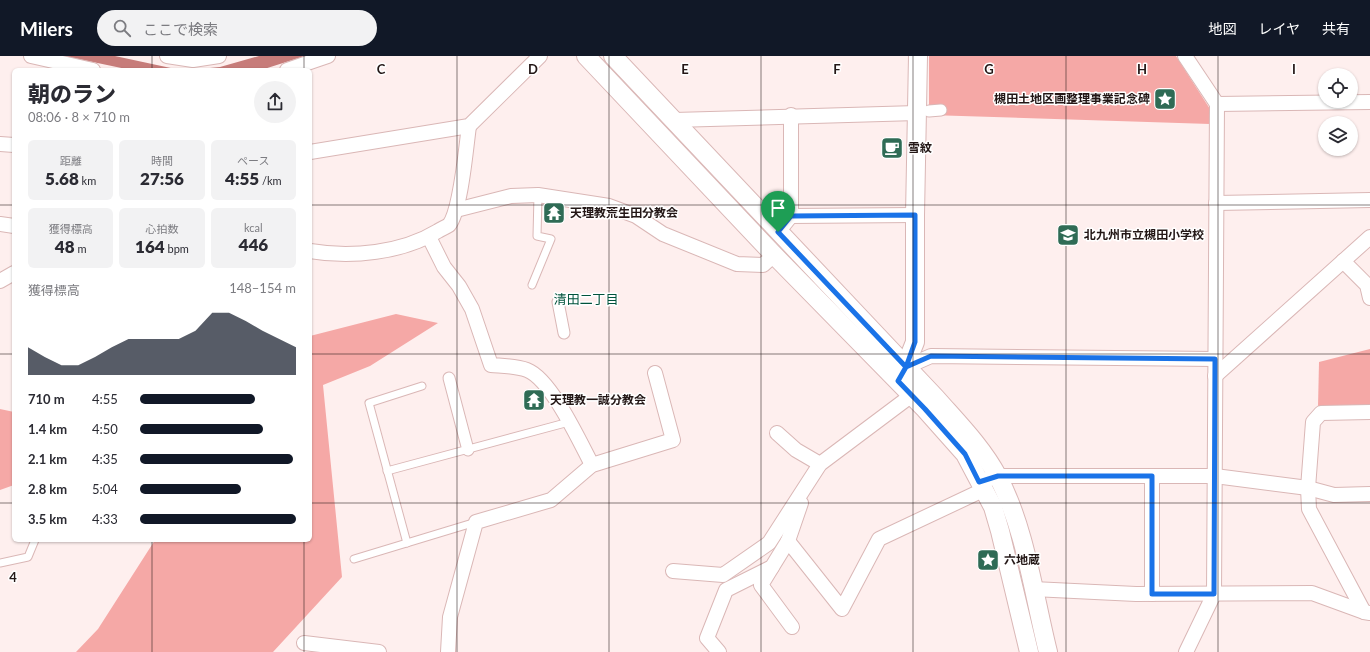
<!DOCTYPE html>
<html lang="ja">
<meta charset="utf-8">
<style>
:root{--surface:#fff;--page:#f2f2f3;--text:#2b2b33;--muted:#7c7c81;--accent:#111827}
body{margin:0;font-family:Lato,"Noto Sans JP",sans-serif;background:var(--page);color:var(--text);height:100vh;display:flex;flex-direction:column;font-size:15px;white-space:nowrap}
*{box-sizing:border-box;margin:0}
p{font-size:13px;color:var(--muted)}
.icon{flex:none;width:22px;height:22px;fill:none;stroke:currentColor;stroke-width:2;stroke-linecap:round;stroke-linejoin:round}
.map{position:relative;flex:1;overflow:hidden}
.sheet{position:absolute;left:12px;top:12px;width:300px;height:474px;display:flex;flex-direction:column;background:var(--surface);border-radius:6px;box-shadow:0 1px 3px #0004}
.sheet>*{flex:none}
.tools{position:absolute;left:1318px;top:12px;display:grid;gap:8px}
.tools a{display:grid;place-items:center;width:40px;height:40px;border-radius:50%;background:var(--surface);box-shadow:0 1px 3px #0004;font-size:20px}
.pin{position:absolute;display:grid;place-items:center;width:34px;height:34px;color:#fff;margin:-41px -17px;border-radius:50% 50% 50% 0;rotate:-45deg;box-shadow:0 0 4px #0007}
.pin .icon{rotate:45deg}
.round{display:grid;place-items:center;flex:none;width:42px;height:42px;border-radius:21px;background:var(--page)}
.headline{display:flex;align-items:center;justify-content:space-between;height:68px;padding:0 16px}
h1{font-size:22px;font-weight:800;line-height:30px}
.metrics{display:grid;grid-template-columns:repeat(3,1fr);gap:6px;height:68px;padding:4px 16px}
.metrics div{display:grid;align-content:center;border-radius:6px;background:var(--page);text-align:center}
.metrics b{font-size:17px;font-weight:800}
.metrics small{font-size:11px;font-weight:400}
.metrics p{font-size:11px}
.chart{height:112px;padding:8px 16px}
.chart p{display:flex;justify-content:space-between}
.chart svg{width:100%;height:72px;margin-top:4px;fill:var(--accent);opacity:.7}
ul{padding:0 16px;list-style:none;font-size:13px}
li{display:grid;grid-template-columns:64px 48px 1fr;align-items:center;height:30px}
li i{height:10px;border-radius:5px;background:var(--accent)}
header{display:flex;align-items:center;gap:24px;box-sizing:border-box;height:56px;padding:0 20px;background:var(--accent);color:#fff}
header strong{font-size:19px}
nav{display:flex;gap:22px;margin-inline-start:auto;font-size:14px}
.search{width:280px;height:36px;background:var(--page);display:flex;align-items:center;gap:10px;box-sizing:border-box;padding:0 14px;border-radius:22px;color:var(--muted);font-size:15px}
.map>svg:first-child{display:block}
</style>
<header>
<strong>Milers</strong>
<div class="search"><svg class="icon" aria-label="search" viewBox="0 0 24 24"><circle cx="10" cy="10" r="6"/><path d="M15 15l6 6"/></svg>ここで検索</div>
<nav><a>地図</a><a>レイヤ</a><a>共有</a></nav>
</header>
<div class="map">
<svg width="1370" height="596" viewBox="0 0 1370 596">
<rect width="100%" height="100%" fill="#feefee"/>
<g fill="#f5a8a6">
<path d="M929,0h247l34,53v15l-281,-9z"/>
<path d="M396,258l42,9 -68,43 -47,19 19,192 -69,75h-197l22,-23 57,-89h155v-204z"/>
<path d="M1370,293v58h-52l1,-45z"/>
<path d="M0,353l14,3v73l-14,5z"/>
</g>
<g fill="#c77c7a">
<path d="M64,0h51l65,14h-49z"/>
<path d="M259,0h46l-44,14h-71l30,-3z"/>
</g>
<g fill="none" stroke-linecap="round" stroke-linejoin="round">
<g stroke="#dab7b6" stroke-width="9">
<g id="service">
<path d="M532,229l19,-46 -14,-3 1,-41"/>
<path d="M387,415l182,-49"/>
<path d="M407,487l-38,-140 53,-17"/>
<path d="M354,503l122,-37"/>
<path d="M0,507l28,-6 7,-17"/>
</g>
</g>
<g stroke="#dab7b6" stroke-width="13">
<g id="pedestrian">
<path d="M929,55l12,-1"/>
<path d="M558,246l6,31"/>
<path d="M449,322l19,72"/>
</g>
</g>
<g stroke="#dab7b6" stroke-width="16">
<g id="minor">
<path d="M31,0l62,14"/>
<path d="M167,0l26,4 26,-4"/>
<path d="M1185,0l32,48 -3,490 -28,58"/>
<path d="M287,14l41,-14"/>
<path d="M1217,48l153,-2"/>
<path d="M791,59v101"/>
<path d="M674,64l243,-7"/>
<path d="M0,88l14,1"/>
<path d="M310,96l159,-26 71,-70"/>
<path d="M1216,147l154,-3"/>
<path d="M456,154l55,-14 27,-1 71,11 27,10 27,18 74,30 26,1 11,-10"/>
<path d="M0,168l14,2"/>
<path d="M778,176l13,-16 124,-1"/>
<path d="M429,181l15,30 15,19 13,23 19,56c12,1 25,1 36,5 24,9 53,72 65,95"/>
<path d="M310,195c41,7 92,2 128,-20 3,-2 8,-4 11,-6 12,-15 17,-78 20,-99"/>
<path d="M1343,205l24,24 3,13"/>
<path d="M0,225l14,-8"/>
<path d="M906,311l25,-11 284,3"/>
<path d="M1215,320l155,-139"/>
<path d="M777,377l19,17 24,14"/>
<path d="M989,423l9,-3h217l93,12 26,7 36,-1"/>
<path d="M788,485l54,68 37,-70 104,-49"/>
<path d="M772,511l-11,18 31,42"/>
<path d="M673,515l50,4 46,-32 51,-79 92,-69"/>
<path d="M1033,533l103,5 176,-1 52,19 6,1"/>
<path d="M1152,538v-118"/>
<path d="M1364,556l-55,-103 -1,-21 5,-66 8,-9 49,-1"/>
<path d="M304,587l75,9"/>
<path d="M448,596l2,-35 26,-95 75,-22 41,-35 81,-25 -18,-67"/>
<path d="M719,596l-12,-14 19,-48 46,-23 16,-26 13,-38"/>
</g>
</g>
<g stroke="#dab7b6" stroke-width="20">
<g id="tertiary">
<path d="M586,0l188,199 151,154 40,45 28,53 7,24 29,121"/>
<path d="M613,0l323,342c22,25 46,49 62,79 27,50 36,119 50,175"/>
<path d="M901,321l14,-35v-127l3,-159"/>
</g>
</g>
<use href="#service" stroke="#fff" stroke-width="7"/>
<use href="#pedestrian" stroke="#fff" stroke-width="11"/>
<use href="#minor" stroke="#fff" stroke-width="14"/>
<use href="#tertiary" stroke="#fff" stroke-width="18"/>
</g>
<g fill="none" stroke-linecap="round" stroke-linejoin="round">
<g stroke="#fff" stroke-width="8">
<path id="route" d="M778,176l128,135 -8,14 27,28 40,45 14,28 19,-6h154v118h62l1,-235 -284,-3 -25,11 9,-25v-127l-124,1 -13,16"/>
</g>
<use href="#route" stroke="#1a73e8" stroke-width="5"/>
</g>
<path fill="none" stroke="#231716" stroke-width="1" stroke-opacity="0.55" d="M152,0v14M304,0v14M457,0v596M609,0v596M761,0v596M913,0v596M1066,0v596M1218,0v596M0,149h14M310,149h1060M0,298h14M310,298h1060M0,447h14M310,447h1060M152,484v112M304,484v112"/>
<defs>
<g id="sight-square" transform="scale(1.15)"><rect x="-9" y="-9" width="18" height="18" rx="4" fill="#2f6b55" stroke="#fff"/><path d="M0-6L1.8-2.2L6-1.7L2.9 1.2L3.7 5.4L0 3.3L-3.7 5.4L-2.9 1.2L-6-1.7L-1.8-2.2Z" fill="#fff"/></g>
<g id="cafe-square" transform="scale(1.15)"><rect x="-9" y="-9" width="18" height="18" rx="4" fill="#2f6b55" stroke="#fff"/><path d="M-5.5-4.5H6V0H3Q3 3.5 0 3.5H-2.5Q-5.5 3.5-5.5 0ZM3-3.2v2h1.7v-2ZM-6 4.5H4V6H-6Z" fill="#fff"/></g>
<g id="temple-square" transform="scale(1.15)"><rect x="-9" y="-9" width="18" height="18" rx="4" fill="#2f6b55" stroke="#fff"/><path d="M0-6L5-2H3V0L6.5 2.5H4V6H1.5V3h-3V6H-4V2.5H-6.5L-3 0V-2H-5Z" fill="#fff"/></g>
<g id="school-square" transform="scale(1.15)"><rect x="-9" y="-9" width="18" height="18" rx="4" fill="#2f6b55" stroke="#fff"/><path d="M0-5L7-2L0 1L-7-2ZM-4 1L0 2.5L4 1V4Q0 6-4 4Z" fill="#fff"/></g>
</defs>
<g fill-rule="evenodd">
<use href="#sight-square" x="1165" y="43"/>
<use href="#cafe-square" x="892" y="92"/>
<use href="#temple-square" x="554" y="157"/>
<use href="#school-square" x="1068" y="179"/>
<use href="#temple-square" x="534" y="344"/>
<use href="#sight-square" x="988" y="504"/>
</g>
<g text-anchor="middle" stroke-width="3" stroke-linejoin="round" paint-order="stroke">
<g font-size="12" font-weight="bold" fill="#231716" stroke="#fff" text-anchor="start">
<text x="1150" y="47" text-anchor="end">槻田土地区画整理事業記念碑</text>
<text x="908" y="96">雪紋</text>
<text x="570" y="161">天理教荒生田分教会</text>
<text x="1084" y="183">北九州市立槻田小学校</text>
<text x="550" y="348">天理教一誠分教会</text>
<text x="1004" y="508">六地蔵</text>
</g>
<g font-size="13" fill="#00533c" stroke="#fff">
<text x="586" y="248">清田二丁目</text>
</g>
</g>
<g font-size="13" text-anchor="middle" font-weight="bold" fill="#231716" stroke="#fff" stroke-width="3" stroke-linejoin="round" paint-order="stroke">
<text x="381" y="18">C</text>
<text x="533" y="18">D</text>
<text x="685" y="18">E</text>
<text x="837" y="18">F</text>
<text x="989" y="18">G</text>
<text x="1142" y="18">H</text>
<text x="1294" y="18">I</text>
<text x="13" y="526">4</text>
</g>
</svg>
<div class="tools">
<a><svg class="icon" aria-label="locate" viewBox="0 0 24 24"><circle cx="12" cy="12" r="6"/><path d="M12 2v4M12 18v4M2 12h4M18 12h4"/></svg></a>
<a><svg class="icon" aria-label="layers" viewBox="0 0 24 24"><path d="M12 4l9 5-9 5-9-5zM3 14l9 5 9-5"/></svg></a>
</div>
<div class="pin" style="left:778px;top:176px;background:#1e9e55"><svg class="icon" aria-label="arrive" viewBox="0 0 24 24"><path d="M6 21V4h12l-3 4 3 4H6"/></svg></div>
<section class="sheet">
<div class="headline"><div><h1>朝のラン</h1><p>08:06 · 8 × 710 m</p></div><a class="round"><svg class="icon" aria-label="share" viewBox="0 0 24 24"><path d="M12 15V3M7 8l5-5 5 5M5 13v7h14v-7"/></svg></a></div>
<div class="metrics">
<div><p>距離</p><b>5.68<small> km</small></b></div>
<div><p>時間</p><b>27:56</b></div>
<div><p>ペース</p><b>4:55<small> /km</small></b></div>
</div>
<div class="metrics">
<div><p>獲得標高</p><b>48<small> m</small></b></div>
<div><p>心拍数</p><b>164<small> bpm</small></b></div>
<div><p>kcal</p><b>446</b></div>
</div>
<div class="chart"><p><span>獲得標高</span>148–154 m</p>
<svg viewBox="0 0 160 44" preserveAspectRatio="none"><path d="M0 44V27L10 33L20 38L30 38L40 33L50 27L60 22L70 22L80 22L90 22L100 17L110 6L120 6L130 11L140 17L150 22L160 27V44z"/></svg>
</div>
<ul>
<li><b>710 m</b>4:55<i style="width:74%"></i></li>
<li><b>1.4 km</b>4:50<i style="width:79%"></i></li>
<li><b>2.1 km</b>4:35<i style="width:98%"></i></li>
<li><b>2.8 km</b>5:04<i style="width:65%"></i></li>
<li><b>3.5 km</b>4:33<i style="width:100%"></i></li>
</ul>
</section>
</div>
